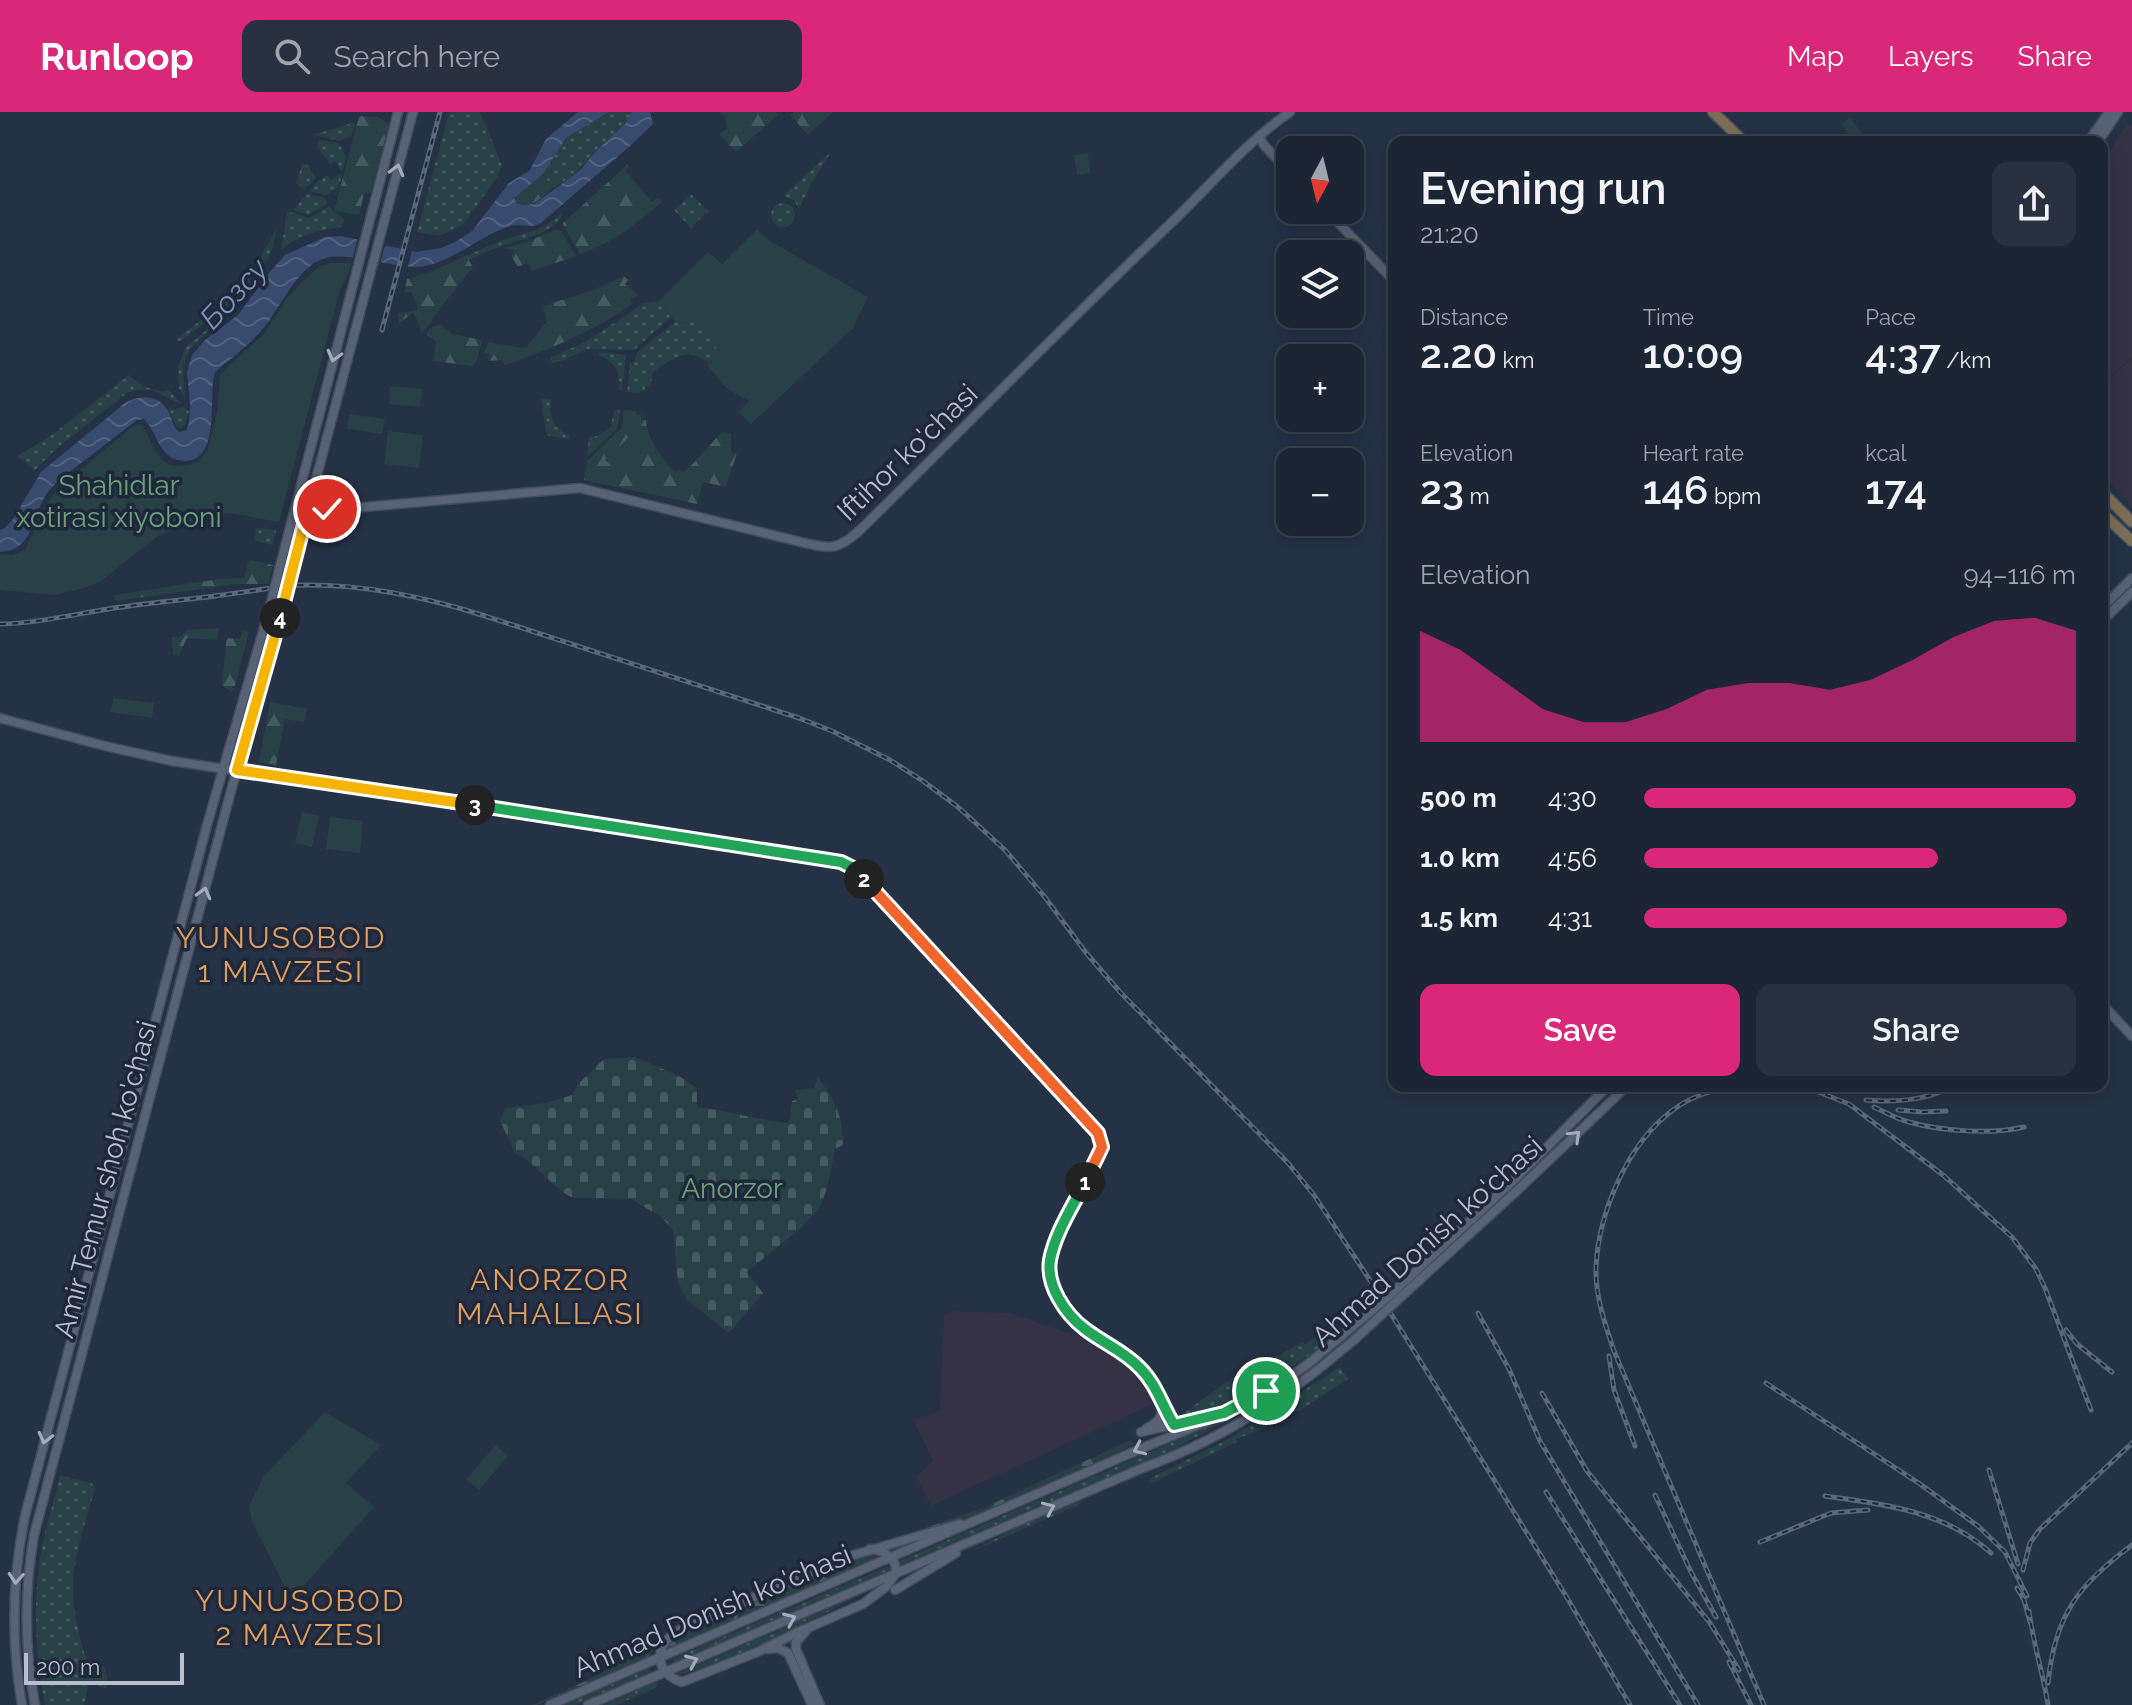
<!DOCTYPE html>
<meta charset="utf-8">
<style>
:root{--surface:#1c2534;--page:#293140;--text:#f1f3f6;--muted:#a0a5ac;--line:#3a424f;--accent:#db2777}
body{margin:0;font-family:Raleway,sans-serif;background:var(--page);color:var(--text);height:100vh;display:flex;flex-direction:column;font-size:30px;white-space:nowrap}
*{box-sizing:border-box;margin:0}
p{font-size:26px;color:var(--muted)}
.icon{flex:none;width:44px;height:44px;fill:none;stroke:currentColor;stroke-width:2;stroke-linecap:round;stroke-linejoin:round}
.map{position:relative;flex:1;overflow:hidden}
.sheet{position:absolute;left:1388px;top:24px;width:720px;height:956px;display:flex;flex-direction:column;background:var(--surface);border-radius:16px;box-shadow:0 4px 20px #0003,0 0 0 2px var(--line)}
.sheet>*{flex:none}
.needle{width:52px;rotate:187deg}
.tools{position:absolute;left:1276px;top:24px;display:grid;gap:16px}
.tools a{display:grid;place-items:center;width:88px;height:88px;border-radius:16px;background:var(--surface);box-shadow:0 4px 20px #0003,0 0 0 2px var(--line);font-size:40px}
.scale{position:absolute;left:24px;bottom:20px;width:160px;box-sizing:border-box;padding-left:8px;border:4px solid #b7bfce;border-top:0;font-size:22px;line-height:28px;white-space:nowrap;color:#b7bfce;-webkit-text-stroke:6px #1e283a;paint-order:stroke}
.pin{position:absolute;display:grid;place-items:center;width:68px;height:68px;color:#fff;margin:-34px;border:4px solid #fff;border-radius:50%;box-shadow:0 2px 8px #0007}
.km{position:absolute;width:40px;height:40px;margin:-20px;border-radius:50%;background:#222;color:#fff;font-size:22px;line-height:40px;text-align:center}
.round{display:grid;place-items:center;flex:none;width:84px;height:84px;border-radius:16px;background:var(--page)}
.head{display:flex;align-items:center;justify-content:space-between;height:136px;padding:0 32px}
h1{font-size:44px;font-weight:600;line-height:60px}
.stats{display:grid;grid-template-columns:repeat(3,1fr);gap:12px;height:136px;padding:8px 32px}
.stats div{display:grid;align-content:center}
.stats b{font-size:40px;font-weight:600}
.stats small{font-size:22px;font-weight:400}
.stats p{font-size:22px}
.chart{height:224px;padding:16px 32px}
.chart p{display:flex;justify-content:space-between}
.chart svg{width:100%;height:144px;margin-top:8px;fill:var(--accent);opacity:.7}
.button{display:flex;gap:16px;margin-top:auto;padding:16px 32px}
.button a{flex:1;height:92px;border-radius:16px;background:var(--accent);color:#fff;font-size:32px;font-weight:600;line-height:92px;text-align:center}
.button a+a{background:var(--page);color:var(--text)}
ul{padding:0 32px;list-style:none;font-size:26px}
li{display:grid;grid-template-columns:128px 96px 1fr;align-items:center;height:60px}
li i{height:20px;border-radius:10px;background:var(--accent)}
header{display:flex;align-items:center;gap:48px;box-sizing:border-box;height:112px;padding:0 40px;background:var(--accent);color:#fff}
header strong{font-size:38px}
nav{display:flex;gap:44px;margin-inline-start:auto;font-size:28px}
.search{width:560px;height:72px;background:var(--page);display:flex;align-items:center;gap:20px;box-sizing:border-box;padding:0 28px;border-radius:16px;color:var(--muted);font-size:30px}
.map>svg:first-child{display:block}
</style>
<header>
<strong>Runloop</strong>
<div class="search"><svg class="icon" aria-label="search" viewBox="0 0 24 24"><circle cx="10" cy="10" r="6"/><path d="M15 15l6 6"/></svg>Search here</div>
<nav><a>Map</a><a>Layers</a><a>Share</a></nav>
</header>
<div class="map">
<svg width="2132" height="1593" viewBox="0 0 2132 1593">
<defs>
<pattern id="grass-dots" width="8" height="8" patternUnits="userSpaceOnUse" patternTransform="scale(2)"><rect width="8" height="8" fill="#274146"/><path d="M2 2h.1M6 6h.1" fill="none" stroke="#445b60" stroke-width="1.8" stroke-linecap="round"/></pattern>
<pattern id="forest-firs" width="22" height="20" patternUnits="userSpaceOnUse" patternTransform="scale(2)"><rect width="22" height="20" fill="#274146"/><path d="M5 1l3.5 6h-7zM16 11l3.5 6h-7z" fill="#445b60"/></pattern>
<pattern id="cemetery-stones" width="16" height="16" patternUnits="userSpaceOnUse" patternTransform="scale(2)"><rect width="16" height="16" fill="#274146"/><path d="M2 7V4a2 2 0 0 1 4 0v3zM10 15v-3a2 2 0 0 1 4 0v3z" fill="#445b60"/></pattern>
<pattern id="water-waves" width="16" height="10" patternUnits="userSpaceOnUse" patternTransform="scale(2)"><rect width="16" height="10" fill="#374b6e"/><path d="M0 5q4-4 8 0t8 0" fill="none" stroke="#526382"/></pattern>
</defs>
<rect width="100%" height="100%" fill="#253145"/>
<g fill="#353245">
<path d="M2127,12l5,1v232l-25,23 25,-21v147l-30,-30v-314z"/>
<path d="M306,829l41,10 1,23 -48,14 9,-38 -5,-2z"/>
<path d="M952,1199l58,2 93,32 22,16 22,21 8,21 -224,103 -15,-30 17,-15 -20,-41 27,-10 4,-95z"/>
</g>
<g fill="url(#grass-dots)">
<path d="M449,0h31l22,53 -4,11 -35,49 -24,11 -22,-4z"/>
<path d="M609,0h22c-5,17 -22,26 -34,38 -16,17 -22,26 -44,38l-10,-14 23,-36z"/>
<path d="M356,10l-4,13 -12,6 -28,-6z"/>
<path d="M319,28l20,3 7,14 -3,13h-3l-5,-9 -5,3 -13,-17z"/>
<path d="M831,40l-20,32 -12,25 -5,-9 -11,-4z"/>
<path d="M302,52l6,1 8,13 -11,11 -9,-5z"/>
<path d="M340,62h2l-3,13 -13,8 -18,-4 10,-10 10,-6 3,5z"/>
<path d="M307,82l18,4 3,6 -20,11 -15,-5z"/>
<path d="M691,82l17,17 -17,17 -17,-18z"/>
<circle cx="783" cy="103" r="12"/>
<path d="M329,94l5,6 11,7 -4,8c-22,4 -44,7 -60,24l6,-40 22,7z"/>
<path d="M561,101l1,4c-14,17 -32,20 -51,26 -15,4 -29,11 -43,17l-2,-4c14,-6 28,-13 43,-18 20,-6 37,-8 52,-25z"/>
<path d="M276,117c-4,54 -57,82 -96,112h-3v-3l63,-47 19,-30z"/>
<path d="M242,188l-53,50 -6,18 2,31 -6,-11 -1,-21 7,-19z"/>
<path d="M659,189l12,16 -37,33 -47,-1 -25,12 -10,2 -2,-5 37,-17 57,-38z"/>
<path d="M692,204h4l20,29v10l-7,8c-22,-18 -37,-4 -56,9l-3,15 -5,-1v5h-6v2l-12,-1 3,-29 4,-2 4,-10 37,-29 11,1z"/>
<path d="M600,240l26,3 -4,36 -3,-1c2,-18 -4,-29 -21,-35z"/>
<path d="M129,263l13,11 21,6 6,-2 12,13 -5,-1 -23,-12h-17l-9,3 -71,56 -21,21 -18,-14 32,-19z"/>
<path d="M541,287h10c-2,17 2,30 18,36v4l-20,-3 -3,-3z"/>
<path d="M184,294l5,5 -4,14 -4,4 -5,-3 -8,-18 8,1z"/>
<path d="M617,297h3l-3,20 -30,28 2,-20 9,-1 13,-9 3,-17z"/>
<path d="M256,416l20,2 -3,15 -18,-4z"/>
<path d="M1315,1225l6,9c-40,32 -95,61 -143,74l-1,-2 62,-45 14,-8 19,-6 31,-17 2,3z"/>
<path d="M1340,1255l8,12 -49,32h-7l-27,17 -29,11 1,3 -85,41 -3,-1 2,-4 81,-41z"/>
<path d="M1249,1297l-81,43 -267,113 -2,-4z"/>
<path d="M60,1363l31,8 4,3c-5,25 -15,48 -19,73 -8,37 2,74 13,110l15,-3 3,11 -1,11 -17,-4 -5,21h-39c-10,-52 -13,-111 -2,-163 5,-23 12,-45 17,-67z"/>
<path d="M1081,1389v3l-115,50 57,-30z"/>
<path d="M888,1454l2,4 -215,92 -2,-1 1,-3z"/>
<path d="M858,1484l-82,43 -67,27 -25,8h-8z"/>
<path d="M650,1556l2,5 -76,32h-12z"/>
<path d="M656,1570l2,5 -42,18h-13z"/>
</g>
<g fill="url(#forest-firs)">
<path d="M720,0h55l3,3 -42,37 -17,-18 8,-5 -2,-12z"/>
<path d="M794,0h39l-25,23 -18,-20z"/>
<path d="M359,4l19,1 11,7 -18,69 -7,1 -5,21 -25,-4z"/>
<path d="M627,53l2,2 -3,4 26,31 6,-4 4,4c-29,24 -46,39 -82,52l-16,-27 -1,-4z"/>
<path d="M543,62l10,14c-12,10 -26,26 -40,10z"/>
<path d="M557,117l5,3 14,24 -44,15 -4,-8 -10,4 -7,-11 4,-6 -11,-2 20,-5z"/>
<path d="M466,144l7,11 -40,50 -1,5 -11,11 -2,-10 -6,-10 -14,10 -1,-10 18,-2 2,-5 -7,-14 -7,1 3,-14 25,-8z"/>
<path d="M624,164l4,4 -3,4 14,11 -9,5 3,4c-40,27 -83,46 -128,61l-3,-5 -14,1 1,-7 -5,-1 5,-11 32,6 5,-1 21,-25 -4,-16 50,-16z"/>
<path d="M441,213l12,9 28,6 1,3 -6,19 -4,4 -39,-5 3,-19 -10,-8 7,-8z"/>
<path d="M624,298l12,1v3h5v5l5,1c1,19 17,38 28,52l5,-3 5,4 38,-41 9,1v19l6,1 -11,34 -23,-5 -6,22 -113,-24 3,-19 35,-34z"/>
<path d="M249,448l24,5 -5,19h-31l-122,17v-6l104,-16 25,-1z"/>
<path d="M219,516l-2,12 -30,-2 -8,18 -6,-1 -1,-18h8l8,-7z"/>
<path d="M243,519l6,1 -16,61 -11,-8 4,-43 2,-4 12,1z"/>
<path d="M270,590l37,7 -3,13 -19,-3 -9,46 -17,-3z"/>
<path d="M1131,1328l3,4 -13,8 -135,60 -87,25 84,-29z"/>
<path d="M879,1441l5,3 -219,94 10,-11 152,-70 44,-15z"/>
<path d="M657,1533l-8,12 -112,48h-5l54,-24z"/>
</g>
<path fill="url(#cemetery-stones)" d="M635,945l44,19 18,12v19c31,4 61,13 92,16l3,-22 6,-2 -3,-9 19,-2 4,-11c17,24 25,38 25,68l-8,4c-4,18 -6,39 -14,55 -12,22 -54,50 -74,68l16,21 -34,40 -42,-33 -9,-18 -5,-52 -12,-13 -30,-18 -57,-1c-20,-7 -36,-34 -59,-45l-15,-32 5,-13 41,-5 26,-8 5,-10 27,-26z"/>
<g fill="#274146">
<path d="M1850,5l13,18 -8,7 -14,-18z"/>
<path d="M1088,41l2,20 -13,2 -3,-20z"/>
<path d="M757,117l11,11 100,57 -15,31 -102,96 -13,-12 11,-11 -23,-13 -19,-23 9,-10 -4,-4 4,-3v-3l-22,-29 -8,7 -11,-1 -16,-21 49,-49 14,12z"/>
<path d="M331,151h20c-1,11 -6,17 -11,27l-61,232 -49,-9 -17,2 -55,21 -57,45 -17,7 -29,7 -55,-5v-36l11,1 14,-5 19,-42 12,-18 76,-63 5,-3 6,1c13,28 18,50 55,37l10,-13 10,-41 2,-34 44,-40 23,-36 15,-16 18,-16z"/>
<path d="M390,274l32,3 -2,18 -31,-3z"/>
<path d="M349,302l36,5 -3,15 -35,-5z"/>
<path d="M388,319l35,4 -4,33 -35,-4z"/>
<path d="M630,324l13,13 -24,24 -14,-13z"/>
<path d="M113,586l41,5 -2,15 -41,-6z"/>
<path d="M302,700l17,4 -7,31 -17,-4z"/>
<path d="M330,705l33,4 -3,32 -34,-4z"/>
<path d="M325,1300l56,33 -35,38 28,24 -76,85 -11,-1 -35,-69 -3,-16 14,-29z"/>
<path d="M496,1333l12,11 -29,34 -13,-11z"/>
</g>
<path fill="url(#water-waves)" d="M578,0h31l-43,26 -23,36 -29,24 3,5 6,2 11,-1 40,-29 8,-7 13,-16 31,-29 5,-11h19l3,12 -24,23 -88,76c-10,5 -13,2 -23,2 -6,0 -14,3 -18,5 -27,11 -54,36 -84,37 -25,0 -70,-15 -91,-9 -28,8 -46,53 -64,73 -13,15 -31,28 -46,41 -7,22 5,79 -23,88 -9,2 -17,1 -24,-5 -12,-10 -13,-26 -24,-36l-7,1c-19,14 -37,29 -56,43 -11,9 -24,17 -33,29 -17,22 -13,59 -48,60v-22l5,-2 8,-9 28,-47 84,-69c14,-8 32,-9 42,6 5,8 5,17 12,23l7,-2 3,-7 1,-19 -3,-32 5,-17 12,-14 34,-26 30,-41 17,-19 40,-18 16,-1 75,16 25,-4 14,-6 17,-11 37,-48 21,-13 16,-31z"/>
<g fill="#253145">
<path d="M358,124l28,6 -7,25 -27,-5z"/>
<path d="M402,134l11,1 -6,23 -11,-1z"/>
</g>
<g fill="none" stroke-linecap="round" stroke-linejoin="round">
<g stroke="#434c5e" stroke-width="11">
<g id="major">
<path d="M1259,24l5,9 26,28"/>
<path d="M2088,30l21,-30"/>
<path d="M2098,30l20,-30"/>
<path d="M1326,98l68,71"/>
<path d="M313,377l4,14 13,7 250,-22 221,54c29,7 37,9 60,-13 103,-101 204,-205 309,-305 39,-37 74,-80 120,-112"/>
<path d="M304,413l12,-6 24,-5"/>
<path d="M280,454l118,-454"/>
<path d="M292,458l121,-458"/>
<path d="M2102,496l30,-30"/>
<path d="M2102,509l30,-29"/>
<path d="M0,606l105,28 67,15 595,89 74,12 9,4 51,51 198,218 3,12 -48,101c-8,31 5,61 30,81 18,14 39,22 56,39 16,16 22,38 34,57"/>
<path d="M2102,892l30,32"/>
<path d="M1516,1066l92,-92"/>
<path d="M1523,1073l104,-99"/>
<path d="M1147,1316c11,-5 16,-11 15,-23"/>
<path d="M1141,1320l66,-15"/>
<path d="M870,1437c14,1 27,9 26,24l-9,13 -24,18 -67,29 -36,18 -78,31c-27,-9 -29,-34 -6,-50l164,-73 120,-35"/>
<path d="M895,1478l61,-37"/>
<path d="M806,1519l-10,11v7l24,56"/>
<path d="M768,1537l10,-1 10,5 24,52"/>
<path d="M22,1593c-11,-63 -10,-126 3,-189l182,-691 61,-211"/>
<path d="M35,1593c-11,-58 -11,-113 -1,-170l197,-744 49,-174"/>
<path d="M550,1593l602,-261c54,-21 109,-45 156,-80"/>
<path d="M588,1593l557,-238c61,-22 118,-55 170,-95"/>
</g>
</g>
<g stroke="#444e5f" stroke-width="13">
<g id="highway">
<path d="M1713,0l31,30"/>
<path d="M2102,380l30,30"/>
<path d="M2102,401l30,28"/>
</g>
</g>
<use href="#major" stroke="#576274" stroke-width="8"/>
<use href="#highway" stroke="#7b6e56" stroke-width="10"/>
<g stroke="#5b677c" stroke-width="5">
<g id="rail">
<path d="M382,218l58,-218"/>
<path d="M0,512c36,-1 67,-8 102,-14 43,-7 85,-10 128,-16 26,-3 52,-9 78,-9 60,0 117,12 174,30l317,103 33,13 58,29 33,21 35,26 47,43 39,46 43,58 33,38 168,171 26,32 61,93 191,308 64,109"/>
<path d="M1730,974c-20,5 -40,11 -57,24 -45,33 -74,101 -77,157 -1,29 9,57 18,84l150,354"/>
<path d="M1803,974l46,18 94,71 69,62 24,32 9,19 46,122"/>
<path d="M1866,988c29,3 62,0 87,-14"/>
<path d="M1874,995c11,5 23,12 35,15 32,9 82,13 115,5"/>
<path d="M1898,998l25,2 23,-1"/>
<path d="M1478,1201l31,56 31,72 158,264"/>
<path d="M2066,1218l11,14 35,28"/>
<path d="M1609,1244l5,34 21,56"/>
<path d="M1766,1271l154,101 58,42 27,26 22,44"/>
<path d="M1542,1281l45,78 123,152 29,47"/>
<path d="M1989,1358l29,94"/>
<path d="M1546,1380l134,213"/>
<path d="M1655,1383l36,77 25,45"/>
<path d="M1825,1384c58,8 120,15 166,57"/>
<path d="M1760,1430l71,-29 37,-3"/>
<path d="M2023,1458l7,-27 10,-14 92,-86"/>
<path d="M2017,1476l7,12 6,22"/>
<path d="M2029,1499c4,32 14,62 19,94"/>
<path d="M1729,1550l22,43"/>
<path d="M2048,1571c7,-68 30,-98 84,-138"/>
</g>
</g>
<use href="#rail" stroke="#1e283a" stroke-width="2" stroke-dasharray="6" stroke-linecap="butt"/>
<g stroke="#434c5e" stroke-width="11" stroke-linecap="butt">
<g id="major-bridge">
<path d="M268,502l12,-48"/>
<path d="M280,505l12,-47"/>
<path d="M1308,1252l80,-67 128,-119"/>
<path d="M1315,1260l39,-32 169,-155"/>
</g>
</g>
<use href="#major-bridge" stroke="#576274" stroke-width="8"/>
</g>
<defs><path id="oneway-chevron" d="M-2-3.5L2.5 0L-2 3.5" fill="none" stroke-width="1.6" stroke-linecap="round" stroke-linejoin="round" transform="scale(2)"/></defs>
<g stroke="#a4acbc">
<use href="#oneway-chevron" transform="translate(397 58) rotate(-75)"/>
<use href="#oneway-chevron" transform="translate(334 244) rotate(105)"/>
<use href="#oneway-chevron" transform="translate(204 781) rotate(-75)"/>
<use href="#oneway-chevron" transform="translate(1575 1024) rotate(-44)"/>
<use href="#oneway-chevron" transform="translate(45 1326) rotate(104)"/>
<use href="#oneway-chevron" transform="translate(1139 1337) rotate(156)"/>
<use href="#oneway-chevron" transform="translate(1049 1396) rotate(-24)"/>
<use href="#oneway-chevron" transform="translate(16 1466) rotate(94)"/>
<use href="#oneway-chevron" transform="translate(790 1507) rotate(-23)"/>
<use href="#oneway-chevron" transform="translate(692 1549) rotate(-23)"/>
</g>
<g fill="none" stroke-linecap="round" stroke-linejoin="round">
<g stroke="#fff" stroke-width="16">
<path id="split-1" d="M1085,1070c-12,24 -30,51 -35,78 -4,25 15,54 35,69 18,14 39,22 55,39 16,16 22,37 34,57l50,-12 42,-22"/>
</g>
<g stroke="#fff" stroke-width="16">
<path id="split-2" d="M864,767l234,254 4,14 -17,35"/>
</g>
<g stroke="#fff" stroke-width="16">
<path id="split-3" d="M475,693l366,57 12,6 11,11"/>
</g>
<g stroke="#fff" stroke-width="16">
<path id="split-4" d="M280,506l-43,152 238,35"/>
</g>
<g stroke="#fff" stroke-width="16">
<path id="split-5" d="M280,506l33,-129 4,14 10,6"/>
</g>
<use href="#split-1" stroke="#22a559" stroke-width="10"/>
<use href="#split-2" stroke="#f0652b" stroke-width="10"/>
<use href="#split-3" stroke="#22a559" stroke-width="10"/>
<use href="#split-4" stroke="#f5b400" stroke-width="10"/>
<use href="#split-5" stroke="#f5b400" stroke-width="10"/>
</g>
<g text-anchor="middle" stroke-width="7" stroke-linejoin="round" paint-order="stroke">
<g font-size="28" fill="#b7bfce" stroke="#1e283a">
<text transform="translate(907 340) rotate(-44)" y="10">Iftihor ko'chasi</text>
<text transform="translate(105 1067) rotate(-75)" y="10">Amir Temur shoh ko'chasi</text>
<text transform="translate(1427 1129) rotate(-42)" y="10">Ahmad Donish ko'chasi</text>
<text transform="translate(712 1499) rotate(-23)" y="10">Ahmad Donish ko'chasi</text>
</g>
<g font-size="28" fill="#6ca17b" stroke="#1e283a">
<text x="119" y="383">Shahidlar<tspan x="119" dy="32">xotirasi xiyoboni</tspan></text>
<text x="732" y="1086">Anorzor</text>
</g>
<g font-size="30" font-style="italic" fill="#7c92b8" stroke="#1e283a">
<text transform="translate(234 182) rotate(-47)" y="10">Бозсу</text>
</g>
<g font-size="30" letter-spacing="2" fill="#e09e60" stroke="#1e283a">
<text x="281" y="836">YUNUSOBOD<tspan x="281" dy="34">1 MAVZESI</tspan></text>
<text x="550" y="1178">ANORZOR<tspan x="550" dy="34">MAHALLASI</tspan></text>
<text x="300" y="1499">YUNUSOBOD<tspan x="300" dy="34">2 MAVZESI</tspan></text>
</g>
</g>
</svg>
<div class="tools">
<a><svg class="needle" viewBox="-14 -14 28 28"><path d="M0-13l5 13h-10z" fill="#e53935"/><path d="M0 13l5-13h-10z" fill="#a0a5ac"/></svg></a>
<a><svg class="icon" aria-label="layers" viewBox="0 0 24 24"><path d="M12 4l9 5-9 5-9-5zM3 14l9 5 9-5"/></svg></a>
<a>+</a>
<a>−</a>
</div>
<div class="scale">200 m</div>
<div class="pin" style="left:1266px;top:1279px;background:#1e9e55"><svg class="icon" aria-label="arrive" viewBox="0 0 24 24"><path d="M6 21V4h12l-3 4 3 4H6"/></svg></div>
<div class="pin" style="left:327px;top:397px;background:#d93025"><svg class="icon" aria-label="check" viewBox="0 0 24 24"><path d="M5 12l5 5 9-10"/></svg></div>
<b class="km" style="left:1085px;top:1070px">1</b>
<b class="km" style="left:864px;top:767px">2</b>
<b class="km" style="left:475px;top:693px">3</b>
<b class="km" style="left:280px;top:506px">4</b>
<section class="sheet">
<div class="head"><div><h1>Evening run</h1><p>21:20</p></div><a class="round"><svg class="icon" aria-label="share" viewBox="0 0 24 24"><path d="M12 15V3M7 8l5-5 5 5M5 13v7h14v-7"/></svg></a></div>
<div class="stats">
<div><p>Distance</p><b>2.20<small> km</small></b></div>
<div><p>Time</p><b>10:09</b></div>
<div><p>Pace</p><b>4:37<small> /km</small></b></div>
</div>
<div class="stats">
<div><p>Elevation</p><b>23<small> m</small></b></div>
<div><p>Heart rate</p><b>146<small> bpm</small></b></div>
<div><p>kcal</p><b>174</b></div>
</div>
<div class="chart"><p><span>Elevation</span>94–116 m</p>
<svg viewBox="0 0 160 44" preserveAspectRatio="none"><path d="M0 44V10L10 16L20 25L30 34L40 38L50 38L60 34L70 28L80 26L90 26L100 28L110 25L120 19L130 12L140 7L150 6L160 10V44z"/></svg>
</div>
<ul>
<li><b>500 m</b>4:30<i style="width:100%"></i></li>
<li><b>1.0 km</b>4:56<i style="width:68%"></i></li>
<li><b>1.5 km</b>4:31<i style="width:98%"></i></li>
</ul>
<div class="button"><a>Save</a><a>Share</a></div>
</section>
</div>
